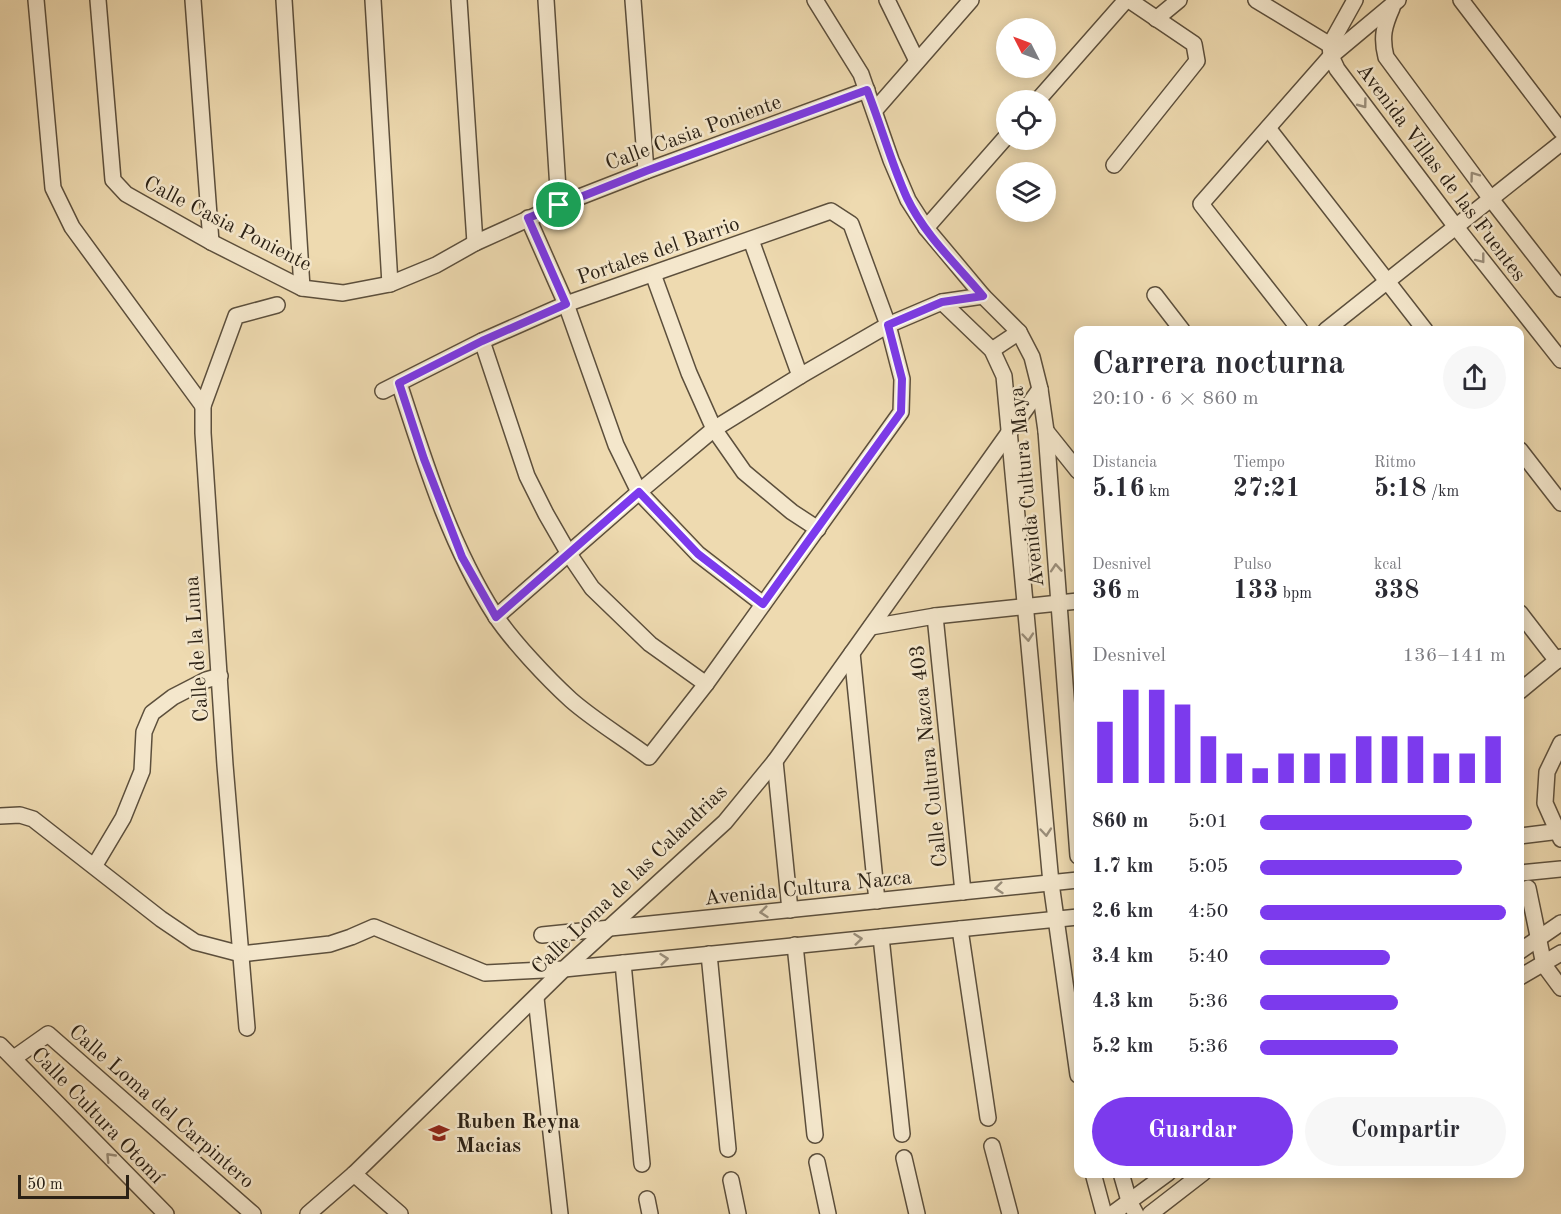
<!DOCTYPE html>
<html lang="es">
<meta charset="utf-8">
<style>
:root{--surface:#fff;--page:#f7f7f7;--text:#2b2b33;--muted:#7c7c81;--accent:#7c3aed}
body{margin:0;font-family:"Old Standard TT",serif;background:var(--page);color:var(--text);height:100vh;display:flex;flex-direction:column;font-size:22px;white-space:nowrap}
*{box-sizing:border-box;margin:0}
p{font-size:20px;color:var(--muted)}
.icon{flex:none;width:33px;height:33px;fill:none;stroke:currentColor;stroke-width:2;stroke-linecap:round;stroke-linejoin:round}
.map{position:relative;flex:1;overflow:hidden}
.sheet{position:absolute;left:1074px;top:326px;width:450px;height:852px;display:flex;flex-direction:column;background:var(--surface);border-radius:12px;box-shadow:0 3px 15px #0003}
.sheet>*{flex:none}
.needle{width:39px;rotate:312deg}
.tools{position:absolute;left:996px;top:18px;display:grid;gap:12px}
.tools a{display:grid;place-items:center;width:60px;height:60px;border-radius:50%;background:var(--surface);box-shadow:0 3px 15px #0003;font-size:30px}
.scale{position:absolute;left:18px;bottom:15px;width:111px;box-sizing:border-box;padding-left:6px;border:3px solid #2b2115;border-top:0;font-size:16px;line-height:21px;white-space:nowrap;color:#2b2115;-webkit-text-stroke:4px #f4e7cc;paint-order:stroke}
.pin{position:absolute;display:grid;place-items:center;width:51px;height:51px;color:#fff;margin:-26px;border:3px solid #fff;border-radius:50%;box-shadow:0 2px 6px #0007}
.round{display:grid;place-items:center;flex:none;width:63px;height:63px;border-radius:32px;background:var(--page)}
.overview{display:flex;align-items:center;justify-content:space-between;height:102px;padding:0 18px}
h1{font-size:33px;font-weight:700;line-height:45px}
.figures{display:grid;grid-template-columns:repeat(3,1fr);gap:9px;height:102px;padding:6px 18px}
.figures div{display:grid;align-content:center}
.figures b{font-size:26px;font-weight:700}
.figures small{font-size:16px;font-weight:400}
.figures p{font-size:16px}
.chart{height:168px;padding:12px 18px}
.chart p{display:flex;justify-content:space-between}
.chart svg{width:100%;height:108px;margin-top:6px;stroke:var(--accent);stroke-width:6}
.primary-button{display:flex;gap:12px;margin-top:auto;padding:12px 18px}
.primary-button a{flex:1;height:69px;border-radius:36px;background:var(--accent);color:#fff;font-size:24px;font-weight:700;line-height:69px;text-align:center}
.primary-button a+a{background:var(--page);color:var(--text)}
ul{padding:0 18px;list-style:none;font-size:20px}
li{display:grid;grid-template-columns:96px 72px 1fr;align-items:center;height:45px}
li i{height:15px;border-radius:8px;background:var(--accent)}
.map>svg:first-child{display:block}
</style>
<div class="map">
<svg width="1561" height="1214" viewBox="0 0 1561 1214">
<rect width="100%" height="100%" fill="#eedab0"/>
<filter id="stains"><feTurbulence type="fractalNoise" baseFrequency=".00333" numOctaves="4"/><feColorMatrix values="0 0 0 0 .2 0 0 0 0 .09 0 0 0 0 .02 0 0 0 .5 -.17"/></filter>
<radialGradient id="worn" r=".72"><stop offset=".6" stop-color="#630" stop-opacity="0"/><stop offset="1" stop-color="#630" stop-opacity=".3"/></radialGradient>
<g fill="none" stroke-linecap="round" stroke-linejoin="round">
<g stroke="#5c4f3c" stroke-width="18">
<g id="minor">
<path d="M36,0l17,188 19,39 131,179"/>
<path d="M98,0l15,180 13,14 85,48 91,46 41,5 47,-9 46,-19 39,-22 84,-38 87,-34 221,-81"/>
<path d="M193,0l18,242"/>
<path d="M284,0l18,288"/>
<path d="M373,0l17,284"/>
<path d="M459,0l16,243"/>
<path d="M546,0l13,205"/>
<path d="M633,0l13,171"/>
<path d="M815,0l46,74 30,86 17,40 18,28 57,68 36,36 13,25 8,32 6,42 32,425"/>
<path d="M887,0l30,61"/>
<path d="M1256,0l74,45"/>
<path d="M1355,0l-25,45 1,11 6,13 119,158 105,133"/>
<path d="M1461,0l100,131"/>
<path d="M1392,8c-8,18 -11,29 -6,49l105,142 70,90"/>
<path d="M1156,19l23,-19"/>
<path d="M1038,100l88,-100"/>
<path d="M875,110l96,-110"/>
<path d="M1268,128l157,202"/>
<path d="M1114,165l83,-104 -3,-17 -65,-44"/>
<path d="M528,218l38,86 50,141 23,47 59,62 65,50"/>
<path d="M926,228l80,-91"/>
<path d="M751,240l49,136"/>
<path d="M653,274l36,99 25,56 30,43 48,40 26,17"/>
<path d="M1155,295l27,35"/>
<path d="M942,302l50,48 12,26 47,507 27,192"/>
<path d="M1300,330l-99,-126 130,-148 67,-56"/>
<path d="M1326,330l235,-187"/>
<path d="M482,341l45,135 19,38 23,40 23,34 58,56 56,40"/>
<path d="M992,350l27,-18"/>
<path d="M383,391l99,-50 84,-37 265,-93 20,13 37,101 14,54 -1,33 -195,272 -57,73c-25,-19 -54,-36 -78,-57 -23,-21 -59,-59 -76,-85 -45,-70 -70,-152 -96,-232"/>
<path d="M1046,431l32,40"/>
<path d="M1520,450l41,53"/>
<path d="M1520,613l37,48"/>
<path d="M935,616l28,276"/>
<path d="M496,617l143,-125 75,-63 86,-53 88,-51 54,-23 41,-6"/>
<path d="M871,627l64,-11 143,-15"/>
<path d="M852,653l25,248"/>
<path d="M1520,691l41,-34"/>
<path d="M1561,743l-14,29 -2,31 16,36"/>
<path d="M775,761l15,149"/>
<path d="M0,816l20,-1 13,4 128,100 34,23 46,12 89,-10 21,-7 23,-10 111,46 79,-4 514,-52"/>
<path d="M1520,836l41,-5"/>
<path d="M95,865l28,-47 19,-47 2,-39 8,-19 21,-16 33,-17 14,-4"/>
<path d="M1520,873l41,-4"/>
<path d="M1528,888l16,77 17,23"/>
<path d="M960,929l28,189"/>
<path d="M542,935l536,-55"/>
<path d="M881,937l21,197"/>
<path d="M795,945l20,190"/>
<path d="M1520,951l41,-28"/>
<path d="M709,954l19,195"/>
<path d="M623,963l19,201"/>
<path d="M1520,977l41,-24"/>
<path d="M536,998l24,216"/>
<path d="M247,1028l-22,-263 -22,-332v-27l33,-90 41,-11"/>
<path d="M0,1045l166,169"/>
<path d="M14,1058l34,-24 205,180"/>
<path d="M992,1146l18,68"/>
<path d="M904,1158l13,56"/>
<path d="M817,1162l11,52"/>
<path d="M1093,1173l11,41"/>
<path d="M1121,1173l8,28 7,13"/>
<path d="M354,1174l46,40"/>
<path d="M731,1180l7,34"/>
<path d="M647,1199l3,15"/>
<path d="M308,1214l46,-40 210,-205 161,-147 50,-61 265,-372"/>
<path d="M1112,1214l56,-41"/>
<path d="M1150,1214l53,-41"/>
</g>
</g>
<use href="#minor" stroke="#f4e7cc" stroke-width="15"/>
</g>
<defs><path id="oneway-chevron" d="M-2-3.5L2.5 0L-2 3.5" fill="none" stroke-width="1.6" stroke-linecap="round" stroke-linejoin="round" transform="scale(1.5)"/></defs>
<g stroke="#9a8e7a">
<use href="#oneway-chevron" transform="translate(1363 104) rotate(53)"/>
<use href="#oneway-chevron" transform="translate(1474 176) rotate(-126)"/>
<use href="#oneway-chevron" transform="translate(1481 259) rotate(52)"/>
<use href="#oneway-chevron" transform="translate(1056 568) rotate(-94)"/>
<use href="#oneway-chevron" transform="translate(1028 637) rotate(85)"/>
<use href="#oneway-chevron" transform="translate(1046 832) rotate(85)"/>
<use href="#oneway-chevron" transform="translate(999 888) rotate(174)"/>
<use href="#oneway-chevron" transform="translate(764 912) rotate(174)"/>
<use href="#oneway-chevron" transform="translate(858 939) rotate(-6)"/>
<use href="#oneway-chevron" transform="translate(664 959) rotate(-6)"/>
<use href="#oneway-chevron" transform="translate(110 1157) rotate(-134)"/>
</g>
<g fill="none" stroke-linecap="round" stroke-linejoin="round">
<g stroke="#fff" stroke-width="12">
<path id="route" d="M867,90c14,35 24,73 40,108 17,36 50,67 76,98l-41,6 -54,23 14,54 -1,33 -138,192 -65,-50 -59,-62 -143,125 -34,-60 -38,-98 -25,-76 83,-42 84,-37 -38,-86 118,-47z"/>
</g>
<use href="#route" stroke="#7c3aed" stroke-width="8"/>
</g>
<defs>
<g id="school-bare" transform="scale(1.62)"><path d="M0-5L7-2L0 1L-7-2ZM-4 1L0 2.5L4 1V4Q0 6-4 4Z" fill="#8f2418" stroke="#f4e7cc" stroke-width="2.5" paint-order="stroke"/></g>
</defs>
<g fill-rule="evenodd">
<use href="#school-bare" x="439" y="1133"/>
</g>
<g text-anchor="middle" stroke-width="5" stroke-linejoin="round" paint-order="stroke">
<g font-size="21" fill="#2b2115" stroke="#f4e7cc">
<text transform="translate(693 132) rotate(-20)" y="7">Calle Casia Poniente</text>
<text transform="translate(1442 172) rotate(53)" y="7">Avenida Villas de las Fuentes</text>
<text transform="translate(228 223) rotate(27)" y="7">Calle Casia Poniente</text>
<text transform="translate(658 250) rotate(-19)" y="7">Portales del Barrio</text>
<text transform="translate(1026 487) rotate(-96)" y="7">Avenida Cultura Maya</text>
<text transform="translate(196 649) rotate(-94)" y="7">Calle de la Luna</text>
<text transform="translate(928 756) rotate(-96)" y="7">Calle Cultura Nazca 403</text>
<text transform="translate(629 879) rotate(-44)" y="7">Calle Loma de las Calandrias</text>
<text transform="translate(808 887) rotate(-6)" y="7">Avenida Cultura Nazca</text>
<text transform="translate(162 1106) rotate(41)" y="7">Calle Loma del Carpintero</text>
<text transform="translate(98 1115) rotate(46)" y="7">Calle Cultura Otomí</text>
</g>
<g font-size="21" font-weight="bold" fill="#2b2115" stroke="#f4e7cc" text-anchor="start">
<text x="456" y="1128">Ruben Reyna<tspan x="456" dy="24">Macias</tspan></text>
</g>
</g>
<rect width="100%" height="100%" filter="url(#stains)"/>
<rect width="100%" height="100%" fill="url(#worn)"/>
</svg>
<div class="tools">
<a><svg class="needle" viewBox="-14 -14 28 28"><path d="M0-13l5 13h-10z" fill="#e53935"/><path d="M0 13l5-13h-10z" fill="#7c7c81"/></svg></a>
<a><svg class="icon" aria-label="locate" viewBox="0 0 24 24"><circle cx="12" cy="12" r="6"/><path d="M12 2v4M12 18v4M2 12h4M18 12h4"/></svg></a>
<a><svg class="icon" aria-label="layers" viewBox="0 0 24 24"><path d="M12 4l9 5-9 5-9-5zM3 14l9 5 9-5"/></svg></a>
</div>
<div class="scale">50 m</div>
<div class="pin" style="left:559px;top:205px;background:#1e9e55"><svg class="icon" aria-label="arrive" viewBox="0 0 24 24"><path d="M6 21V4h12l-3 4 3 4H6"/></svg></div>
<section class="sheet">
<div class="overview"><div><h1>Carrera nocturna</h1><p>20:10 · 6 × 860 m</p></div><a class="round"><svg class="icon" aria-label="share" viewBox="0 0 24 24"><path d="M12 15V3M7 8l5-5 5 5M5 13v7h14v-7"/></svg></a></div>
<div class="figures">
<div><p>Distancia</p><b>5.16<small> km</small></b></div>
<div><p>Tiempo</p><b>27:21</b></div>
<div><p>Ritmo</p><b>5:18<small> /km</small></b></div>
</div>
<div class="figures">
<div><p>Desnivel</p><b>36<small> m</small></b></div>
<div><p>Pulso</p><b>133<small> bpm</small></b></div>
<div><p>kcal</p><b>338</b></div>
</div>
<div class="chart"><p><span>Desnivel</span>136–141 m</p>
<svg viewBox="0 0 160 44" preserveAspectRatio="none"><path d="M5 44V19M15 44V6M25 44V6M35 44V12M45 44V25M55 44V32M65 44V38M75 44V32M85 44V32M95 44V32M105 44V25M115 44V25M125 44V25M135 44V32M145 44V32M155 44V25"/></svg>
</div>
<ul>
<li><b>860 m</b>5:01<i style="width:86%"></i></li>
<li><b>1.7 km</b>5:05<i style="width:82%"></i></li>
<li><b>2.6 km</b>4:50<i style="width:100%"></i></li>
<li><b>3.4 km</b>5:40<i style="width:53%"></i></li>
<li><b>4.3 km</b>5:36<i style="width:56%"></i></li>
<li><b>5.2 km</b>5:36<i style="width:56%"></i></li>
</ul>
<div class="primary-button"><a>Guardar</a><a>Compartir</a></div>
</section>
</div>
